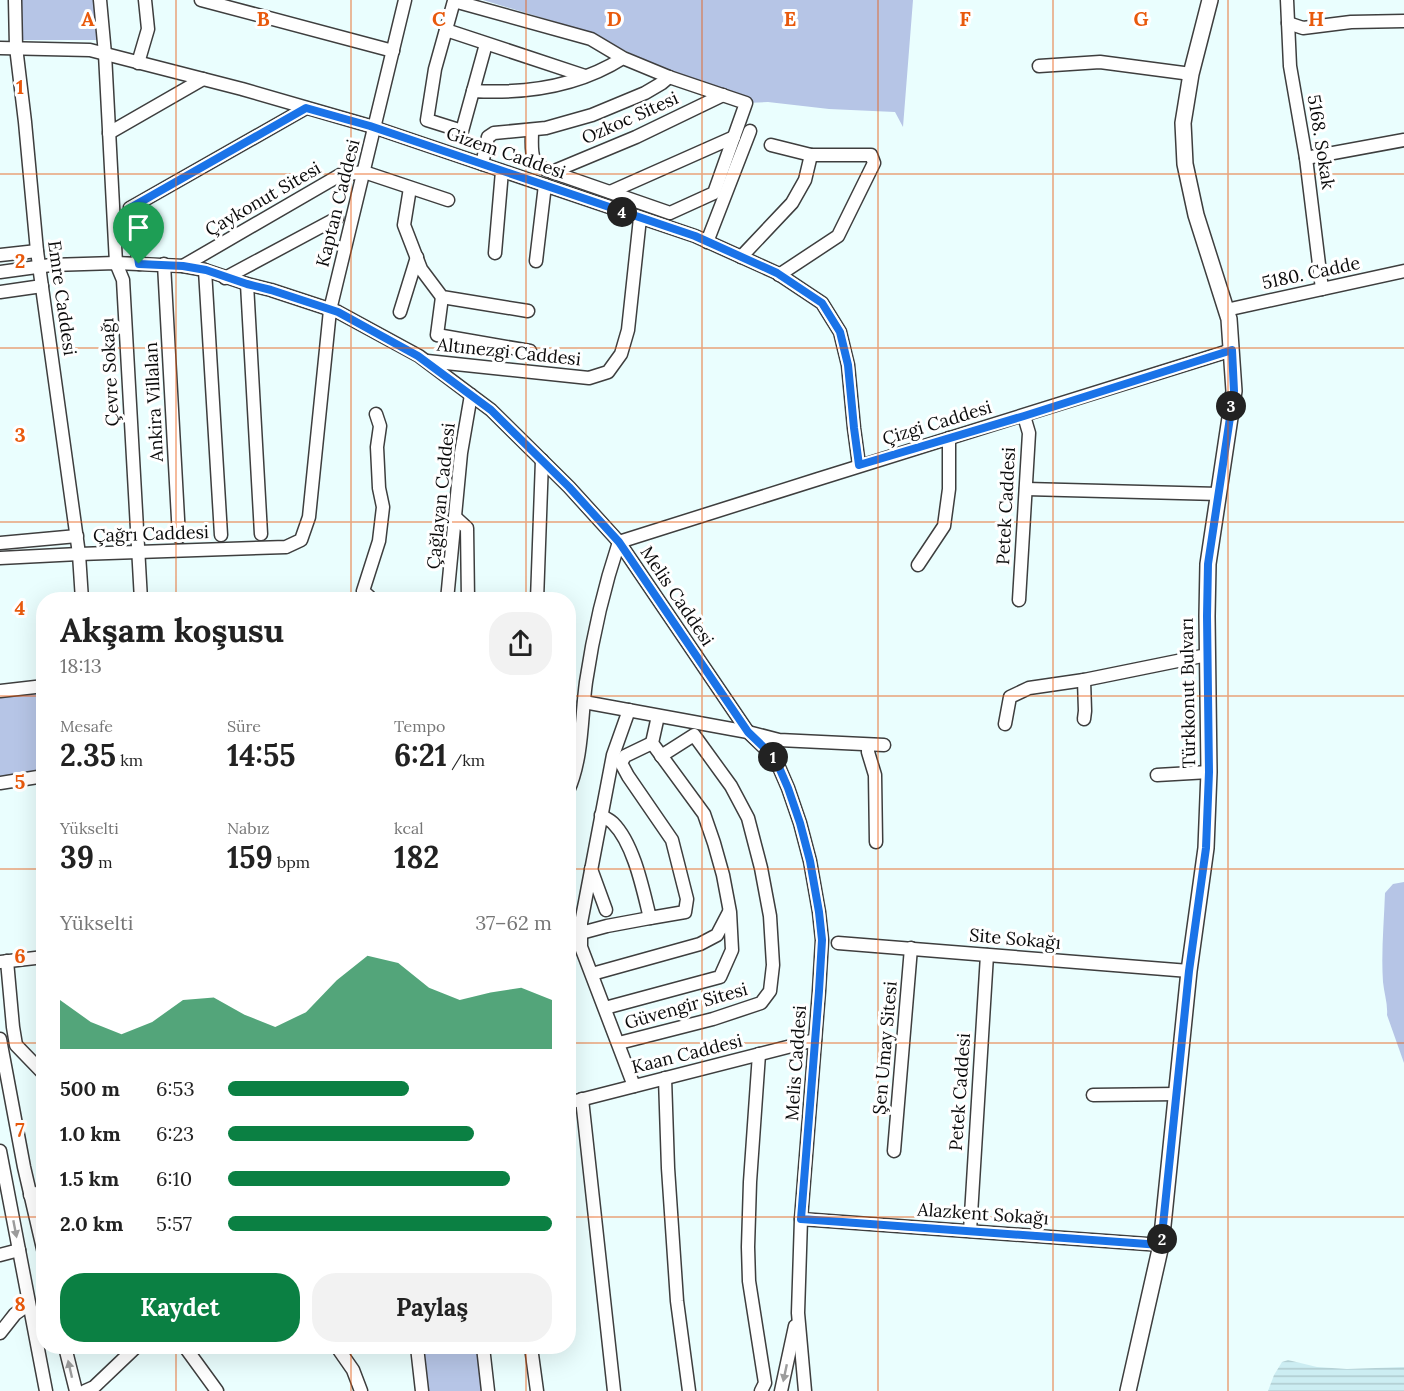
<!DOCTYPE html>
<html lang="tr">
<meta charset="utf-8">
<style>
:root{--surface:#fff;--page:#f2f2f2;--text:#222;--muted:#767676;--accent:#0b8043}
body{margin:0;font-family:Lora,serif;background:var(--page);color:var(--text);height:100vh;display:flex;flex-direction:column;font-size:22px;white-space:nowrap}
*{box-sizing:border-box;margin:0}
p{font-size:20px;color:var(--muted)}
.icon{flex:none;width:33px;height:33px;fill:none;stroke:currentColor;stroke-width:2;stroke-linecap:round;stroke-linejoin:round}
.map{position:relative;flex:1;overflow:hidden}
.panel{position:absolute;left:36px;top:592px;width:540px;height:762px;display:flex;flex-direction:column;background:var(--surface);border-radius:24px;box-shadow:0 6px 24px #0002}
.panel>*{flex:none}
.pin{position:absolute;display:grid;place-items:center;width:51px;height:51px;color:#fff;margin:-62px -26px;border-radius:50% 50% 50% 0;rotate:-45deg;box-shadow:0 0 6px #0007}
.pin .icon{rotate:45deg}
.km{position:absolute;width:30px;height:30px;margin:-15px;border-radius:50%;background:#222;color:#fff;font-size:16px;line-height:30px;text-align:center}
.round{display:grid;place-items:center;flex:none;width:63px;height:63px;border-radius:24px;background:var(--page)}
.head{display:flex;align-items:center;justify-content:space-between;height:102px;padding:0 24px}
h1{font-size:33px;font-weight:800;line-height:45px}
.stats{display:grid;grid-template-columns:repeat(3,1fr);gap:9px;height:102px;padding:6px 24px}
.stats div{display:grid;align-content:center}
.stats b{font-size:30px;font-weight:800}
.stats small{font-size:16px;font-weight:400}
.stats p{font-size:16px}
.chart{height:168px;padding:12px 24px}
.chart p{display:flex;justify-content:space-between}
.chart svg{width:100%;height:108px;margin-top:6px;fill:var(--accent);opacity:.7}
.cta{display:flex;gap:12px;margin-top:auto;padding:12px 24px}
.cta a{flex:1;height:69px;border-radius:24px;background:var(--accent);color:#fff;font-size:24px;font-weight:800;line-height:69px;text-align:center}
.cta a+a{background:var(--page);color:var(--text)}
ul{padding:0 24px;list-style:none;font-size:20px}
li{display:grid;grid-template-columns:96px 72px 1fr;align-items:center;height:45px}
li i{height:15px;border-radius:8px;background:var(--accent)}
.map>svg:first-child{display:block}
</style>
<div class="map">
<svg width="1404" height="1391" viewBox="0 0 1404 1391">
<defs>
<pattern id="farmland-rules" width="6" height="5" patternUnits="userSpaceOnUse" patternTransform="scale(1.5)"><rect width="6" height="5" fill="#ccedf2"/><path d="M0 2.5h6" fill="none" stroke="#aecace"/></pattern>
</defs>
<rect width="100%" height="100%" fill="#eafefe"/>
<path fill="url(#farmland-rules)" d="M1288,1360l29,7 30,2 57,-2v24h-136l6,-16 8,-13z"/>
<g fill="#b6c5e6">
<path d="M21,0h73l3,40h-74z"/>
<path d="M483,0h430l-10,127 -8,-15 -66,-3 -61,-7 -22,1 -84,-34 -76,-38z"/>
<path d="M43,691v80l-43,5v-79z"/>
<path d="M1404,882v181l-17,-48c1,-11 -3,-22 -4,-33 -2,-29 1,-60 2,-89l8,-9z"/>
<path d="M419,1347h58l6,44h-60z"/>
</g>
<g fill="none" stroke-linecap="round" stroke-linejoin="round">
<g stroke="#3e3e3e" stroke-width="15">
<g id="minor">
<path d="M15,0l1,47 9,75 12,129 42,303 3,46"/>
<path d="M100,0l5,54 11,209 7,17 18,320"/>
<path d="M201,0l192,51"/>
<path d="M1287,0l3,66 16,92 16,131"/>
<path d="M1288,23l15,5 48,-6 53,-1"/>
<path d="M446,30l139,46"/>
<path d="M0,48l90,2 152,39 128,37 325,110 82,37 45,30 18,29 8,33 6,63 5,37"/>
<path d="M138,63l10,-34 -3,-29"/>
<path d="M1039,66l61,-4 91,12"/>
<path d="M473,91l13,-47"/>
<path d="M532,130c0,22 -4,34 20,42l118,41 44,-20 32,-90 -77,-26 -46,-19c-44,28 -98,36 -150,33l-11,40 -35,-11 8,-51 19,-68 137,38 32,19"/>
<path d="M109,133l94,-54"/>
<path d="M771,145l40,10h60l3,8 -36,73 -59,39"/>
<path d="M1306,158l98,-18"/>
<path d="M482,164l6,-27 6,-4 52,-5 46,-13 53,-22 17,-10 7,-6"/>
<path d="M552,172l84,-35 87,-42"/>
<path d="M410,188l-6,37 17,44 21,28 86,14"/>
<path d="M610,192l124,-55"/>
<path d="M707,242l43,-111"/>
<path d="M495,253l7,-82"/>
<path d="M0,255l37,-4"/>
<path d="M741,257l51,-54 13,-23 6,-25"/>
<path d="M536,261l9,-76"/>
<path d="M139,264l-9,-56 176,-100"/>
<path d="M164,264l15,273"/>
<path d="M183,266l157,-91 24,-3 84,28"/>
<path d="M205,270l16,265"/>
<path d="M0,272l51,-7 65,-2 67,3 22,4 42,14 24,6 67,22 81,44 72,54 78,77 50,55 129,190 27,26 13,30 12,35 10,38 9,51 3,28 -3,51 -18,228 -3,94 7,78"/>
<path d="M225,278l112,-60"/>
<path d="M247,284l14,250"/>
<path d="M0,292l42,-6"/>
<path d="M442,297l-5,38 93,16"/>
<path d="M1226,310l178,-39"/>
<path d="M400,312l17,-55"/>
<path d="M427,361l162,17 19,-6 13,-18 7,-24 12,-112"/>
<path d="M1026,489l193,5"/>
<path d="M455,517l12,11 1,72"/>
<path d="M619,542c204,-65 408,-128 613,-192"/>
<path d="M0,543l77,-7"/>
<path d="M0,558l79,-4 207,-7 15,-7 8,-23 21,-207 75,-310"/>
<path d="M918,565l26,-39 5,-37v-51"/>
<path d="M373,600l-10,-9 16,-50 4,-34 -4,-19 -2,-41 3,-21 -4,-12"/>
<path d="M447,600l14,-147 10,-58"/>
<path d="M537,600l5,-140"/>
<path d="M1019,600l10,-167 -5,-17"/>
<path d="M0,691l44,-5"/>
<path d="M584,702l164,30 31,8 105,5"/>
<path d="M629,710l-16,45 -32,168v24l53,139"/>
<path d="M1084,719l1,-8 -1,-31 123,-25"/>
<path d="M1005,724l5,-27 19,-9 55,-8"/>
<path d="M868,745v7l7,23 1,67"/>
<path d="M1157,775l52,-3"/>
<path d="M0,783l44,-7"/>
<path d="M568,791c15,-34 13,-73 18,-109 7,-47 18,-95 33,-140"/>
<path d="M601,815c4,3 9,5 12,8 21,21 30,67 37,95l35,-6 2,-13 -15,-59 -44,-64 -7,-13 4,-7 27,-13"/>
<path d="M591,869l15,41"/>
<path d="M581,933l26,-7 43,-8"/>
<path d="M838,943l351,28"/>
<path d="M7,961l6,66 3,18 28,29"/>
<path d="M0,962l44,-5"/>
<path d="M592,974l108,-30 17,-9 12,-23"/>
<path d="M605,1008l115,-31 12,-27 -2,-38 -7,-37 -9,-32 -10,-29 -52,-71 6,-27"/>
<path d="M0,1039l24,128 20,86"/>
<path d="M619,1043l94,-24 48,-16 9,-12 3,-26 -3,-49 -9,-48 -13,-50 -17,-32 -37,-51 -33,21"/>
<path d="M759,1054l-9,128 -2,65 1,34 16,102 -4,8"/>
<path d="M665,1078l3,90 9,133 12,90"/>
<path d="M1093,1095l84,-1"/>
<path d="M582,1099l32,292"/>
<path d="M568,1103l247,-63"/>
<path d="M0,1151l46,240"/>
<path d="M894,1151l17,-203"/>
<path d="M30,1195l14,-4"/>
<path d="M801,1219l360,26"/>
<path d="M970,1231l17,-276"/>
<path d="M0,1255l19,-5"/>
<path d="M0,1333l15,-19 14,-10"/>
<path d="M65,1347l11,44"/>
<path d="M185,1347l32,44"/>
<path d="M337,1347l16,23 8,21"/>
<path d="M417,1347l5,44"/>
<path d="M483,1347l5,44"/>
<path d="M531,1347l6,44"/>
<path d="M85,1391l9,-4 42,-40"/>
<path d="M781,1391l14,-65"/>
</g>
</g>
<g stroke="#3e3e3e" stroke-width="18">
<path id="tertiary" d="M1128,1391l33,-146 28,-274 17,-123 3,-76 -2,-156 1,-52 26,-173 -5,-72 -33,-104 -11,-51 -2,-41 8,-49 19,-74"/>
</g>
<use href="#minor" stroke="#fff" stroke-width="12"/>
<use href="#tertiary" stroke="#fff" stroke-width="15"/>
</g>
<defs><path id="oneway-solid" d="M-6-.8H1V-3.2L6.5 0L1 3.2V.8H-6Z" transform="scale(1.5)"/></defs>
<g fill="#9d9d9d">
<use href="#oneway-solid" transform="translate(15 1229) rotate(79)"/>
<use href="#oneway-solid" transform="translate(70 1369) rotate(-103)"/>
<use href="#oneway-solid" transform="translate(785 1373) rotate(102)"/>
</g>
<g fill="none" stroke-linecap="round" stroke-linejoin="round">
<g stroke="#fff" stroke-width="12">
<path id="route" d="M306,108l64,18 325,110 82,37 45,30 18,29 8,33 6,63 5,37 165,-49 208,-66 2,41 -26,173 -1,52 2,156 -3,76 -17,123 -28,274 -360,-26 18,-228 3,-51 -3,-28 -9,-51 -10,-38 -12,-35 -13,-30 -27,-26 -129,-190 -50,-55 -78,-77 -73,-54 -80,-44 -67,-22 -24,-6 -41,-14 -23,-4 -44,-2 -9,-56z"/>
</g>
<use href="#route" stroke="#1a73e8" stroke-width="8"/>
</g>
<path fill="none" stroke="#e8590c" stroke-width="1.5" stroke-opacity="0.55" d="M176,0v600M351,0v600M526,0v600M702,0v1391M878,0v1391M1053,0v1391M1228,0v1391M0,174h1404M0,348h1404M0,522h1404M0,696h44M568,696h836M0,869h44M568,869h836M0,1043h44M568,1043h836M0,1217h44M568,1217h836M176,1347v44M351,1347v44M526,1347v44"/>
<g text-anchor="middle" stroke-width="6" stroke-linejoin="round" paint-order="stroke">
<g font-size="18" fill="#0b0b0b" stroke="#fff">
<text transform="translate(630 118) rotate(-24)" y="6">Ozkoc Sitesi</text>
<text transform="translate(1321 142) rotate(81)" y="6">5168. Sokak</text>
<text transform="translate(506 153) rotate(19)" y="6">Gizem Caddesi</text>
<text transform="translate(263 199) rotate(-30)" y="6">Çaykonut Sitesi</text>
<text transform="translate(338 203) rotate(-76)" y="6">Kaptan Caddesi</text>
<text transform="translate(1311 273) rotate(-12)" y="6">5180. Cadde</text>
<text transform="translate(62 298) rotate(82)" y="6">Emre Caddesi</text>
<text transform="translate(509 352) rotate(6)" y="6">Altınezgi Caddesi</text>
<text transform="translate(110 372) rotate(-93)" y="6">Çevre Sokağı</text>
<text transform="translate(154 402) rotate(-93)" y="6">Ankira Villalan</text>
<text transform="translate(937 423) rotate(-17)" y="6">Çizgi Caddesi</text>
<text transform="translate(441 496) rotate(-84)" y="6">Çağlayan Caddesi</text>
<text transform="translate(1006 506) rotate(-87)" y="6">Petek Caddesi</text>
<text transform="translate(151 534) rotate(-2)" y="6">Çağrı Caddesi</text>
<text transform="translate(677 596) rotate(56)" y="6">Melis Caddesi</text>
<text transform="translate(1188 693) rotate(-91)" y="6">Türkkonut Bulvarı</text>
<text transform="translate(1015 939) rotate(5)" y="6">Site Sokağı</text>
<text transform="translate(686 1006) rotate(-16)" y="6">Güvengir Sitesi</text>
<text transform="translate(885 1048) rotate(-85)" y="6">Şen Umay Sitesi</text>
<text transform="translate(687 1054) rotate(-14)" y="6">Kaan Caddesi</text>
<text transform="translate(796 1063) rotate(-86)" y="6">Melis Caddesi</text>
<text transform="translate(960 1092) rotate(-86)" y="6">Petek Caddesi</text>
<text transform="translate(983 1214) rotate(4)" y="6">Alazkent Sokağı</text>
</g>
</g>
<g font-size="20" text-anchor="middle" font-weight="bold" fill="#e8590c" stroke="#fff" stroke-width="6" stroke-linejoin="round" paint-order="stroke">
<text x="88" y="26">A</text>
<text x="263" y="26">B</text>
<text x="439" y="26">C</text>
<text x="614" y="26">D</text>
<text x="790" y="26">E</text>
<text x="965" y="26">F</text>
<text x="1141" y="26">G</text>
<text x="1316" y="26">H</text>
<text x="20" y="94">1</text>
<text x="20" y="268">2</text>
<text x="20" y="442">3</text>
<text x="20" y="615">4</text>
<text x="20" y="789">5</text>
<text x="20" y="963">6</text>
<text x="20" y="1137">7</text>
<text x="20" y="1311">8</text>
</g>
</svg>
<div class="pin" style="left:139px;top:264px;background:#1e9e55"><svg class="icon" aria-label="arrive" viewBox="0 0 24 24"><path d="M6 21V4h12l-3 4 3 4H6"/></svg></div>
<b class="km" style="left:773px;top:757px">1</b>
<b class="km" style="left:1162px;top:1239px">2</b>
<b class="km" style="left:1231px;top:406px">3</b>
<b class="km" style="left:622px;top:212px">4</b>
<section class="panel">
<div class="head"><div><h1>Akşam koşusu</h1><p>18:13</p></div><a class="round"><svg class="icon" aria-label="share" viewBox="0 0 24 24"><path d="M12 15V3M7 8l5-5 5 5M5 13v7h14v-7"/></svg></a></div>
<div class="stats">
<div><p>Mesafe</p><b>2.35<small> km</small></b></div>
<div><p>Süre</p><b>14:55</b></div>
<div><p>Tempo</p><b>6:21<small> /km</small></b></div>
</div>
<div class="stats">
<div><p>Yükselti</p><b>39<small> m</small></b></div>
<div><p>Nabız</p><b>159<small> bpm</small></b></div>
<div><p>kcal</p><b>182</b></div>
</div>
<div class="chart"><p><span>Yükselti</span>37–62 m</p>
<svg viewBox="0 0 160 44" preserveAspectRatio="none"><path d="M0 44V24L10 33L20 38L30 33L40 24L50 23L60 30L70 35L80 29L90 16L100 6L110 9L120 19L130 24L140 21L150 19L160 24V44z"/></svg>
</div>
<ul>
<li><b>500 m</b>6:53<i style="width:56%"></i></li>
<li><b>1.0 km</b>6:23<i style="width:76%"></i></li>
<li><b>1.5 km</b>6:10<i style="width:87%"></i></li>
<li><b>2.0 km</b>5:57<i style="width:100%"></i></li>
</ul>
<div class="cta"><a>Kaydet</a><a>Paylaş</a></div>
</section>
</div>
